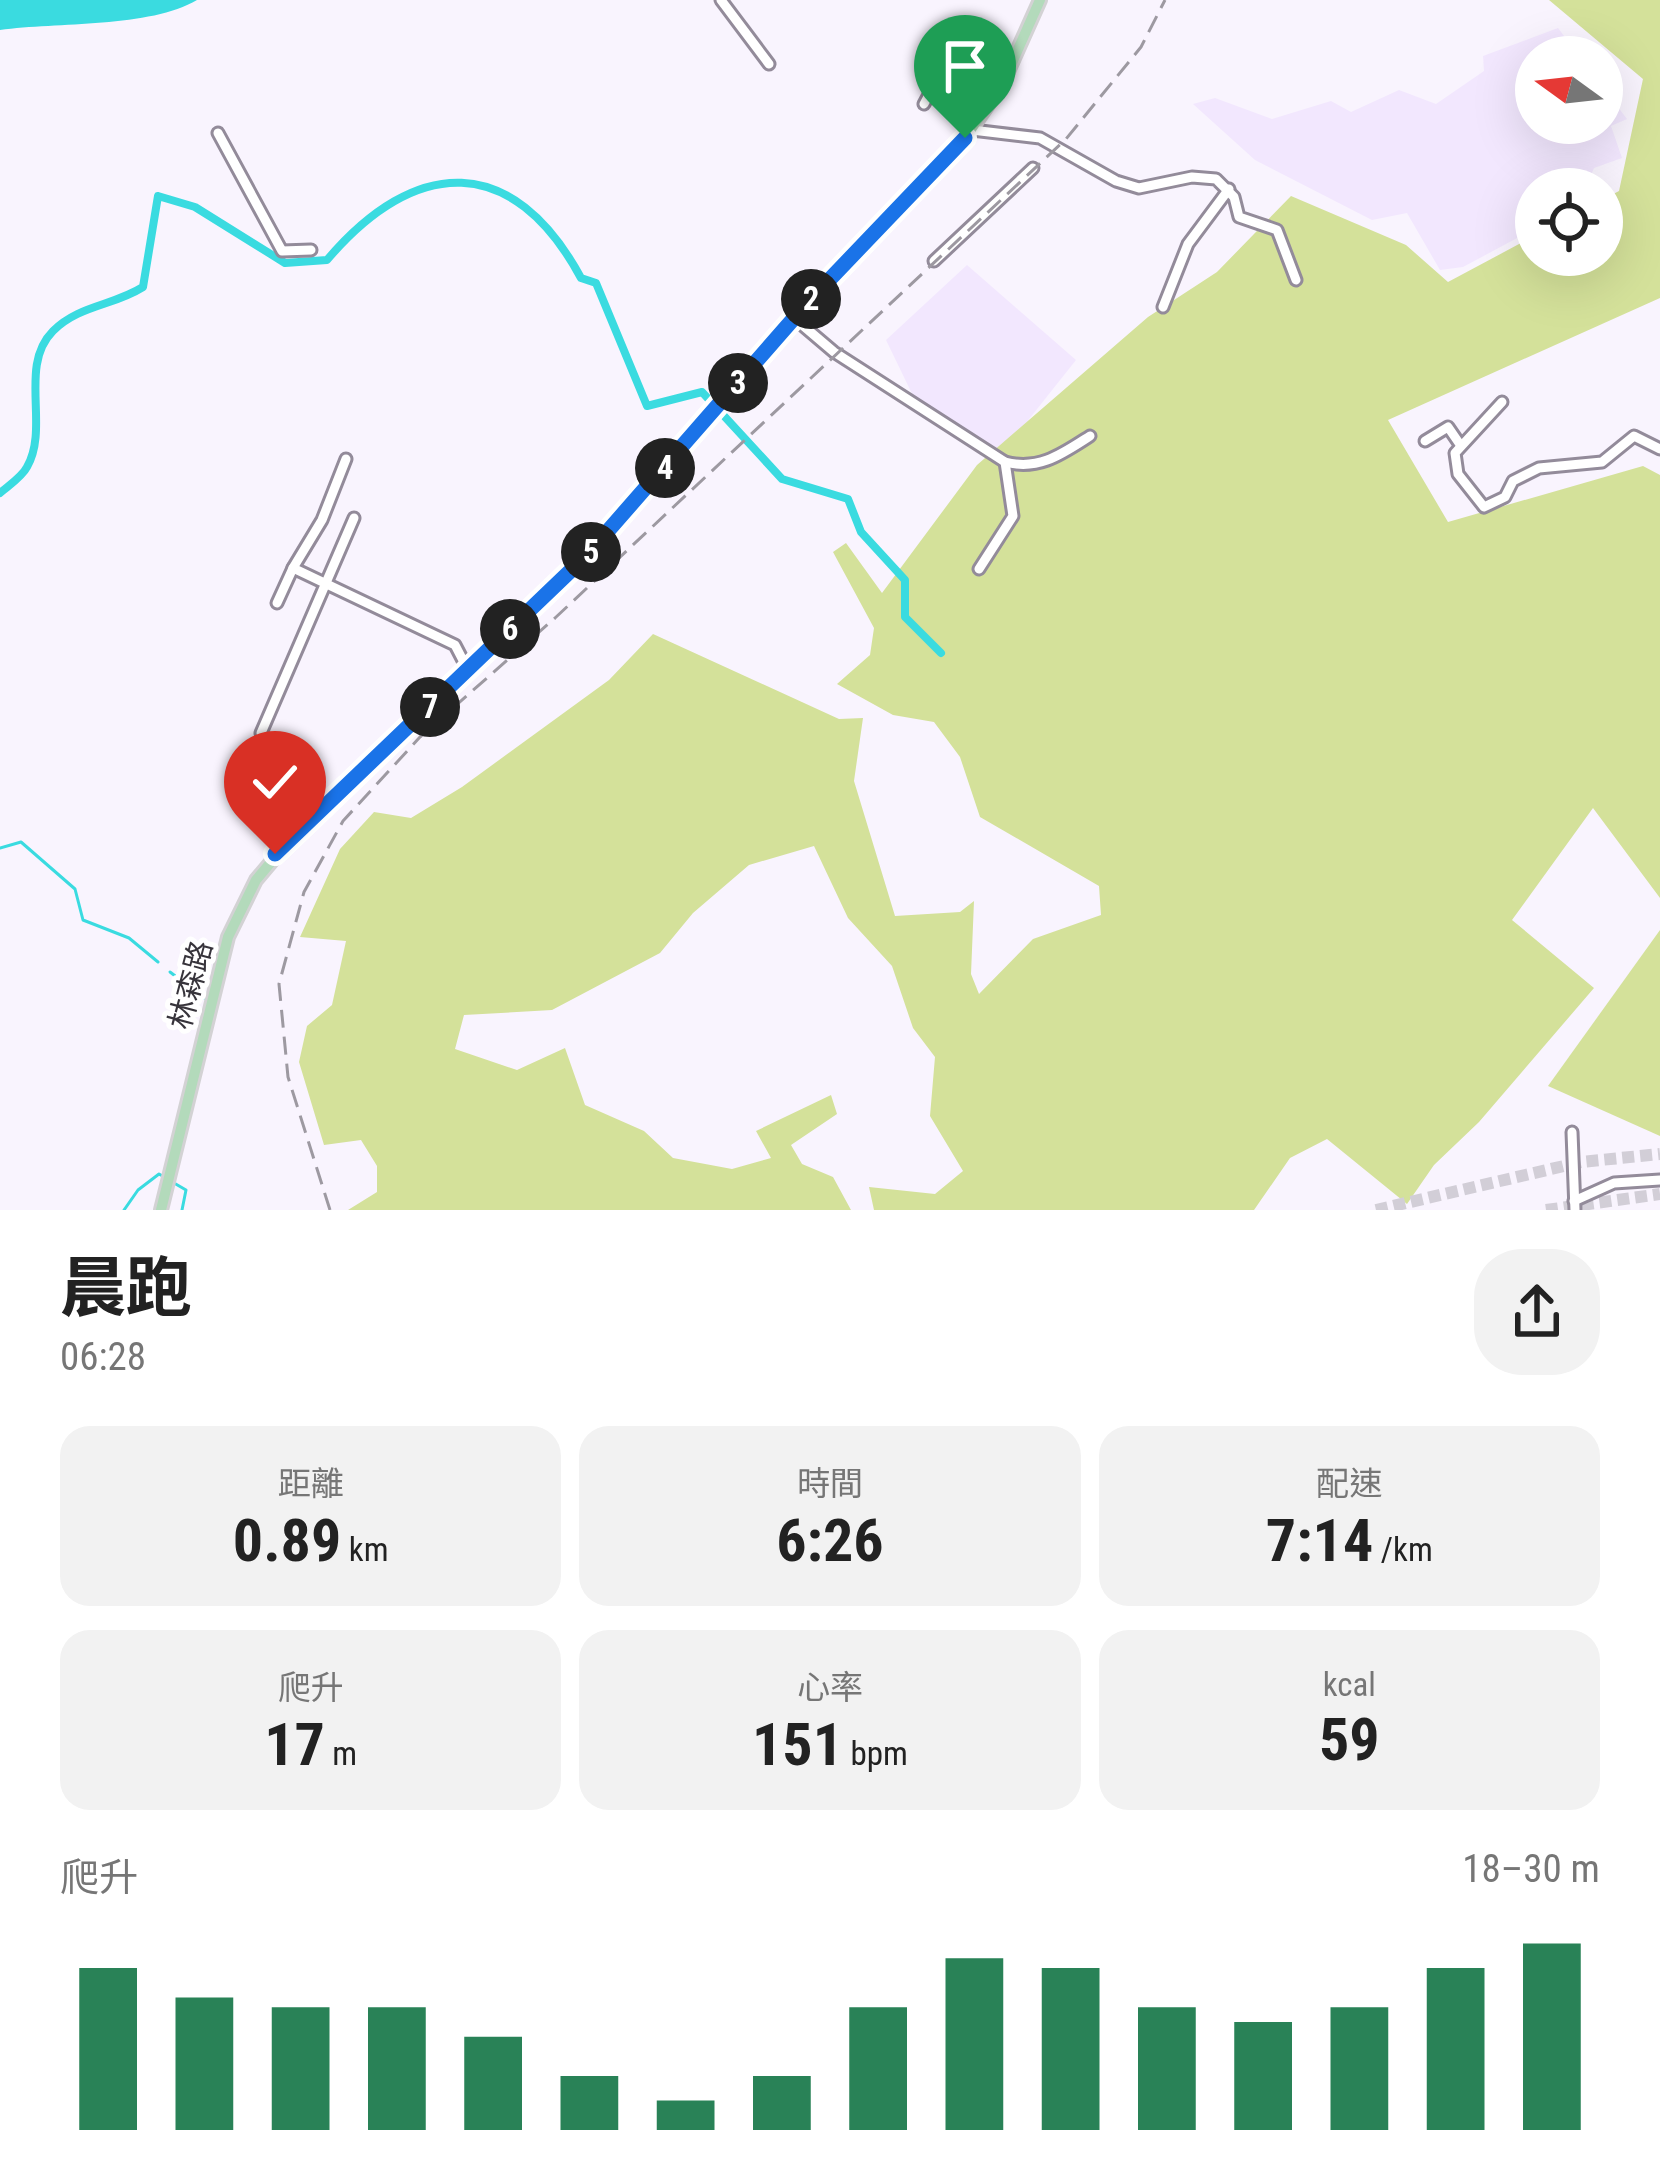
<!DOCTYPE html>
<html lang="zh-TW">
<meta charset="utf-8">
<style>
:root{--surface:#fff;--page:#f2f2f2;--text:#222;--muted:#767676;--accent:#298257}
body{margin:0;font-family:"Roboto Condensed","Noto Sans TC",sans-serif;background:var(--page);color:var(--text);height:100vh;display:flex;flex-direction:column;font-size:45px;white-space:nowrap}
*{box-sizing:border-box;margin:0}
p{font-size:39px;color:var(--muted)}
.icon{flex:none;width:66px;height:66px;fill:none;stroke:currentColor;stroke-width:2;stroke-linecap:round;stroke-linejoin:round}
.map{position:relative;height:1210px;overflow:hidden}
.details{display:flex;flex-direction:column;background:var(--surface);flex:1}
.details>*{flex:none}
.needle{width:78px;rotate:285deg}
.tools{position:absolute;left:1515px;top:36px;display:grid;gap:24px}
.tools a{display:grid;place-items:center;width:108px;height:108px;border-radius:50%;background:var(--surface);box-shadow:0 12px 48px #0002;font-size:60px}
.pin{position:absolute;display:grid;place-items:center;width:102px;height:102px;color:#fff;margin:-123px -51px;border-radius:50% 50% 50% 0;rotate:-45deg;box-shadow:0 0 12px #0007}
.pin .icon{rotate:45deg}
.km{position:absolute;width:60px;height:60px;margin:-30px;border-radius:50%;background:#222;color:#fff;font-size:33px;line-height:60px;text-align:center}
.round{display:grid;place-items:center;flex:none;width:126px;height:126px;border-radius:48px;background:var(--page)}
.overview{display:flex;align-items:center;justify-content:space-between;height:204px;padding:0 60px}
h1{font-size:66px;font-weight:700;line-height:90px}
.metrics{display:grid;grid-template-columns:repeat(3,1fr);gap:18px;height:204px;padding:12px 60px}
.metrics div{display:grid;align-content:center;border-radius:30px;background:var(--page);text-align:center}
.metrics b{font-size:60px;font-weight:700}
.metrics small{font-size:33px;font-weight:400}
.metrics p{font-size:33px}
.chart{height:336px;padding:24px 60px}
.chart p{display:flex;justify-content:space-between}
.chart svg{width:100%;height:216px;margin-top:12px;stroke:var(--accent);stroke-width:6}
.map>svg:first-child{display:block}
</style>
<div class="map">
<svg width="1660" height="1210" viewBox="0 0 1660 1210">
<rect width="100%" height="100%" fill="#f9f4fe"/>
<g fill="#f2e7fe">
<path d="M1558,28l22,29h-44v66h66v-37l25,33 -16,7 11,32 -28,10 -9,21h-49v39l-73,39 -23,3 -33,-57 -35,7 -117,-60 -62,-56 22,-6 57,21 59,-18 20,11 48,-22 37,14 48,-33 -1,-15z"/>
<path d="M967,265l109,95 -73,92 -87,-50 -30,-62z"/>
</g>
<g fill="#d4e19a">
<path d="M1549,0h111v298l-272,122 60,102 195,-56 17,9v423l-67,-90 -81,112 82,68 -115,134 -45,43 -27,39 -80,-65 -37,19 -36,52h-380l-5,-23 66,7 28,-23 -33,-55 5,-59 -22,-29 -21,-62 -44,-48 -34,-72 -65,19 -56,48 -33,40 -108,57 -88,5 -9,34 62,21 48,-22 20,57 59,26 29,27 59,11 39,-11 -15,-27 75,-36 6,19 -46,31 11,19 31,13 18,33h-503l29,-18v-26l-16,-26 -37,5 -25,-83 8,-36 25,-21 14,-64 -46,-4 40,-88 34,-37 37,6 51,-31 147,-107 44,-46 186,85 24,-1 -9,63 41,135 65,-4 14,-11 -3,73 8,20 54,-55 68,-24 -2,-29 -119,-69 -20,-60 -26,-35 -41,-7 -56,-31 33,-29 4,-27 -41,-76 13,-9 36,50 95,-128 171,-148 69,-45 74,-76 115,49 42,37 88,-47v20h66v-55l17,-9 24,-112z"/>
<path d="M1660,930v206l-112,-50z"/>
</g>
<path fill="#3adbe0" d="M0,0h197c-47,28 -140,22 -197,30z"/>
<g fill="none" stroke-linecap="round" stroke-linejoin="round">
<g stroke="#3adbe0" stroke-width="3">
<path d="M0,848l21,-6 54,47 8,31 46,18 29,24"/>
<path d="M170,972l34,26"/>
<path d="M174,1183l12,7 -4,20"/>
<path d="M124,1210l14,-20 21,-16 7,4"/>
</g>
<path stroke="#3adbe0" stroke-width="8" d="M0,493c8,-7 22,-16 27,-26 23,-40 -9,-101 26,-136 26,-26 60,-25 90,-44l15,-91 37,11 90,56 42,-3c88,-104 186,-108 254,18l15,5 51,123 55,-14 80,87 66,20 13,33 44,48v37l36,36"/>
<g stroke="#d2ced7" stroke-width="12" stroke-dasharray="12 6" stroke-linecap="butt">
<path d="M1376,1210l205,-48 79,-8"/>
<path d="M1546,1210l114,-16"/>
</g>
<g stroke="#938b9a" stroke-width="15">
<g id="minor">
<path d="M721,0l48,64"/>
<path d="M924,104l38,-71 51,27"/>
<path d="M972,130l68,8 76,43 23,7 53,-11 24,2 18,18 5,20 38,13 19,50"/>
<path d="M218,133l64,118 29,-1"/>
<path d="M934,261l99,-93"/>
<path d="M1163,307l25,-63 41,-55"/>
<path d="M794,318l40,34 171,110c34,9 57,-8 85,-26"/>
<path d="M1502,402l-47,51 3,21 26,33 21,-10 8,-16 26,-13 63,-6 32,-26 26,13"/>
<path d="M1425,441l23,-14 11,16"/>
<path d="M346,459l-24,61 -29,48 162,77 13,25"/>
<path d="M979,569l34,-53 -8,-54"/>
<path d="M277,603l16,-35"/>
<path d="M261,733l93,-215"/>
<path d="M1572,1132l3,78"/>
<path d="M1574,1201l40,-18 46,-3"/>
</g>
</g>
<g stroke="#d3d2d4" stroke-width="16">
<path id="major" d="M161,1210l67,-273 28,-57 48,-57 282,-267 223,-255 156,-163 37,-53 38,-85"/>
</g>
<use href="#minor" stroke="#fff" stroke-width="9"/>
<use href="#major" stroke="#b3dabb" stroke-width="10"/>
<path stroke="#9d99a1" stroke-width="3" stroke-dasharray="18 9" stroke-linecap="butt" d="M330,1210l-42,-133 -9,-93 25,-92 39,-71 77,-84 135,-119 511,-479 75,-92 24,-47"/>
</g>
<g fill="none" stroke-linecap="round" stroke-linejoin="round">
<g stroke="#fff" stroke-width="24">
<path id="route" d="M275,854l311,-298 223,-255 156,-163"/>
</g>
<use href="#route" stroke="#1a73e8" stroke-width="15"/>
</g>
<g text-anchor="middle" stroke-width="10" stroke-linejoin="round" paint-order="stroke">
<g font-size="30" fill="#37343b" stroke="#fff">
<text transform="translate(191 985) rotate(-75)" y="10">林森路</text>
</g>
</g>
</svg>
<div class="tools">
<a><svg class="needle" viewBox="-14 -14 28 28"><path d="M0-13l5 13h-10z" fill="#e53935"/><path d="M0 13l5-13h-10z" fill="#767676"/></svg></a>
<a><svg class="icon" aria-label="locate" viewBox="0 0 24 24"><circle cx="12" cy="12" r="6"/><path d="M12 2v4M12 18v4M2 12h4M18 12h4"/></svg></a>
</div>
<div class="pin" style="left:965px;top:138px;background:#1e9e55"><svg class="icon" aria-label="arrive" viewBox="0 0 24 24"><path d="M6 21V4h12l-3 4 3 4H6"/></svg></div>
<div class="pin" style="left:275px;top:854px;background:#d93025"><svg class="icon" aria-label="check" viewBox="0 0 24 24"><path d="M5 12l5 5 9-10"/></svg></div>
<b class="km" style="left:811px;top:299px">2</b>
<b class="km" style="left:738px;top:383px">3</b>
<b class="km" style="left:665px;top:468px">4</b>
<b class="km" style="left:591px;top:552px">5</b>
<b class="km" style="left:510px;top:629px">6</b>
<b class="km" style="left:430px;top:707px">7</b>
</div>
<section class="details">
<div class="overview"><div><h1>晨跑</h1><p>06:28</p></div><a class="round"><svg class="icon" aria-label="share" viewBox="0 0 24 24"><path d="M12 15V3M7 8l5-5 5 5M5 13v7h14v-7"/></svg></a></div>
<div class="metrics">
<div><p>距離</p><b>0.89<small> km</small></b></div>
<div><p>時間</p><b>6:26</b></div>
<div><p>配速</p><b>7:14<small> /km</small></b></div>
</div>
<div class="metrics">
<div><p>爬升</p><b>17<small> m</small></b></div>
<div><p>心率</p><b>151<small> bpm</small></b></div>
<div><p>kcal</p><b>59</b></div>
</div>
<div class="chart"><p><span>爬升</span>18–30 m</p>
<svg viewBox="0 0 160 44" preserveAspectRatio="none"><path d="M5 44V11M15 44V17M25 44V19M35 44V19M45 44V25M55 44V33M65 44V38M75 44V33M85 44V19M95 44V9M105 44V11M115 44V19M125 44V22M135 44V19M145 44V11M155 44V6"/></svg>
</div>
</section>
